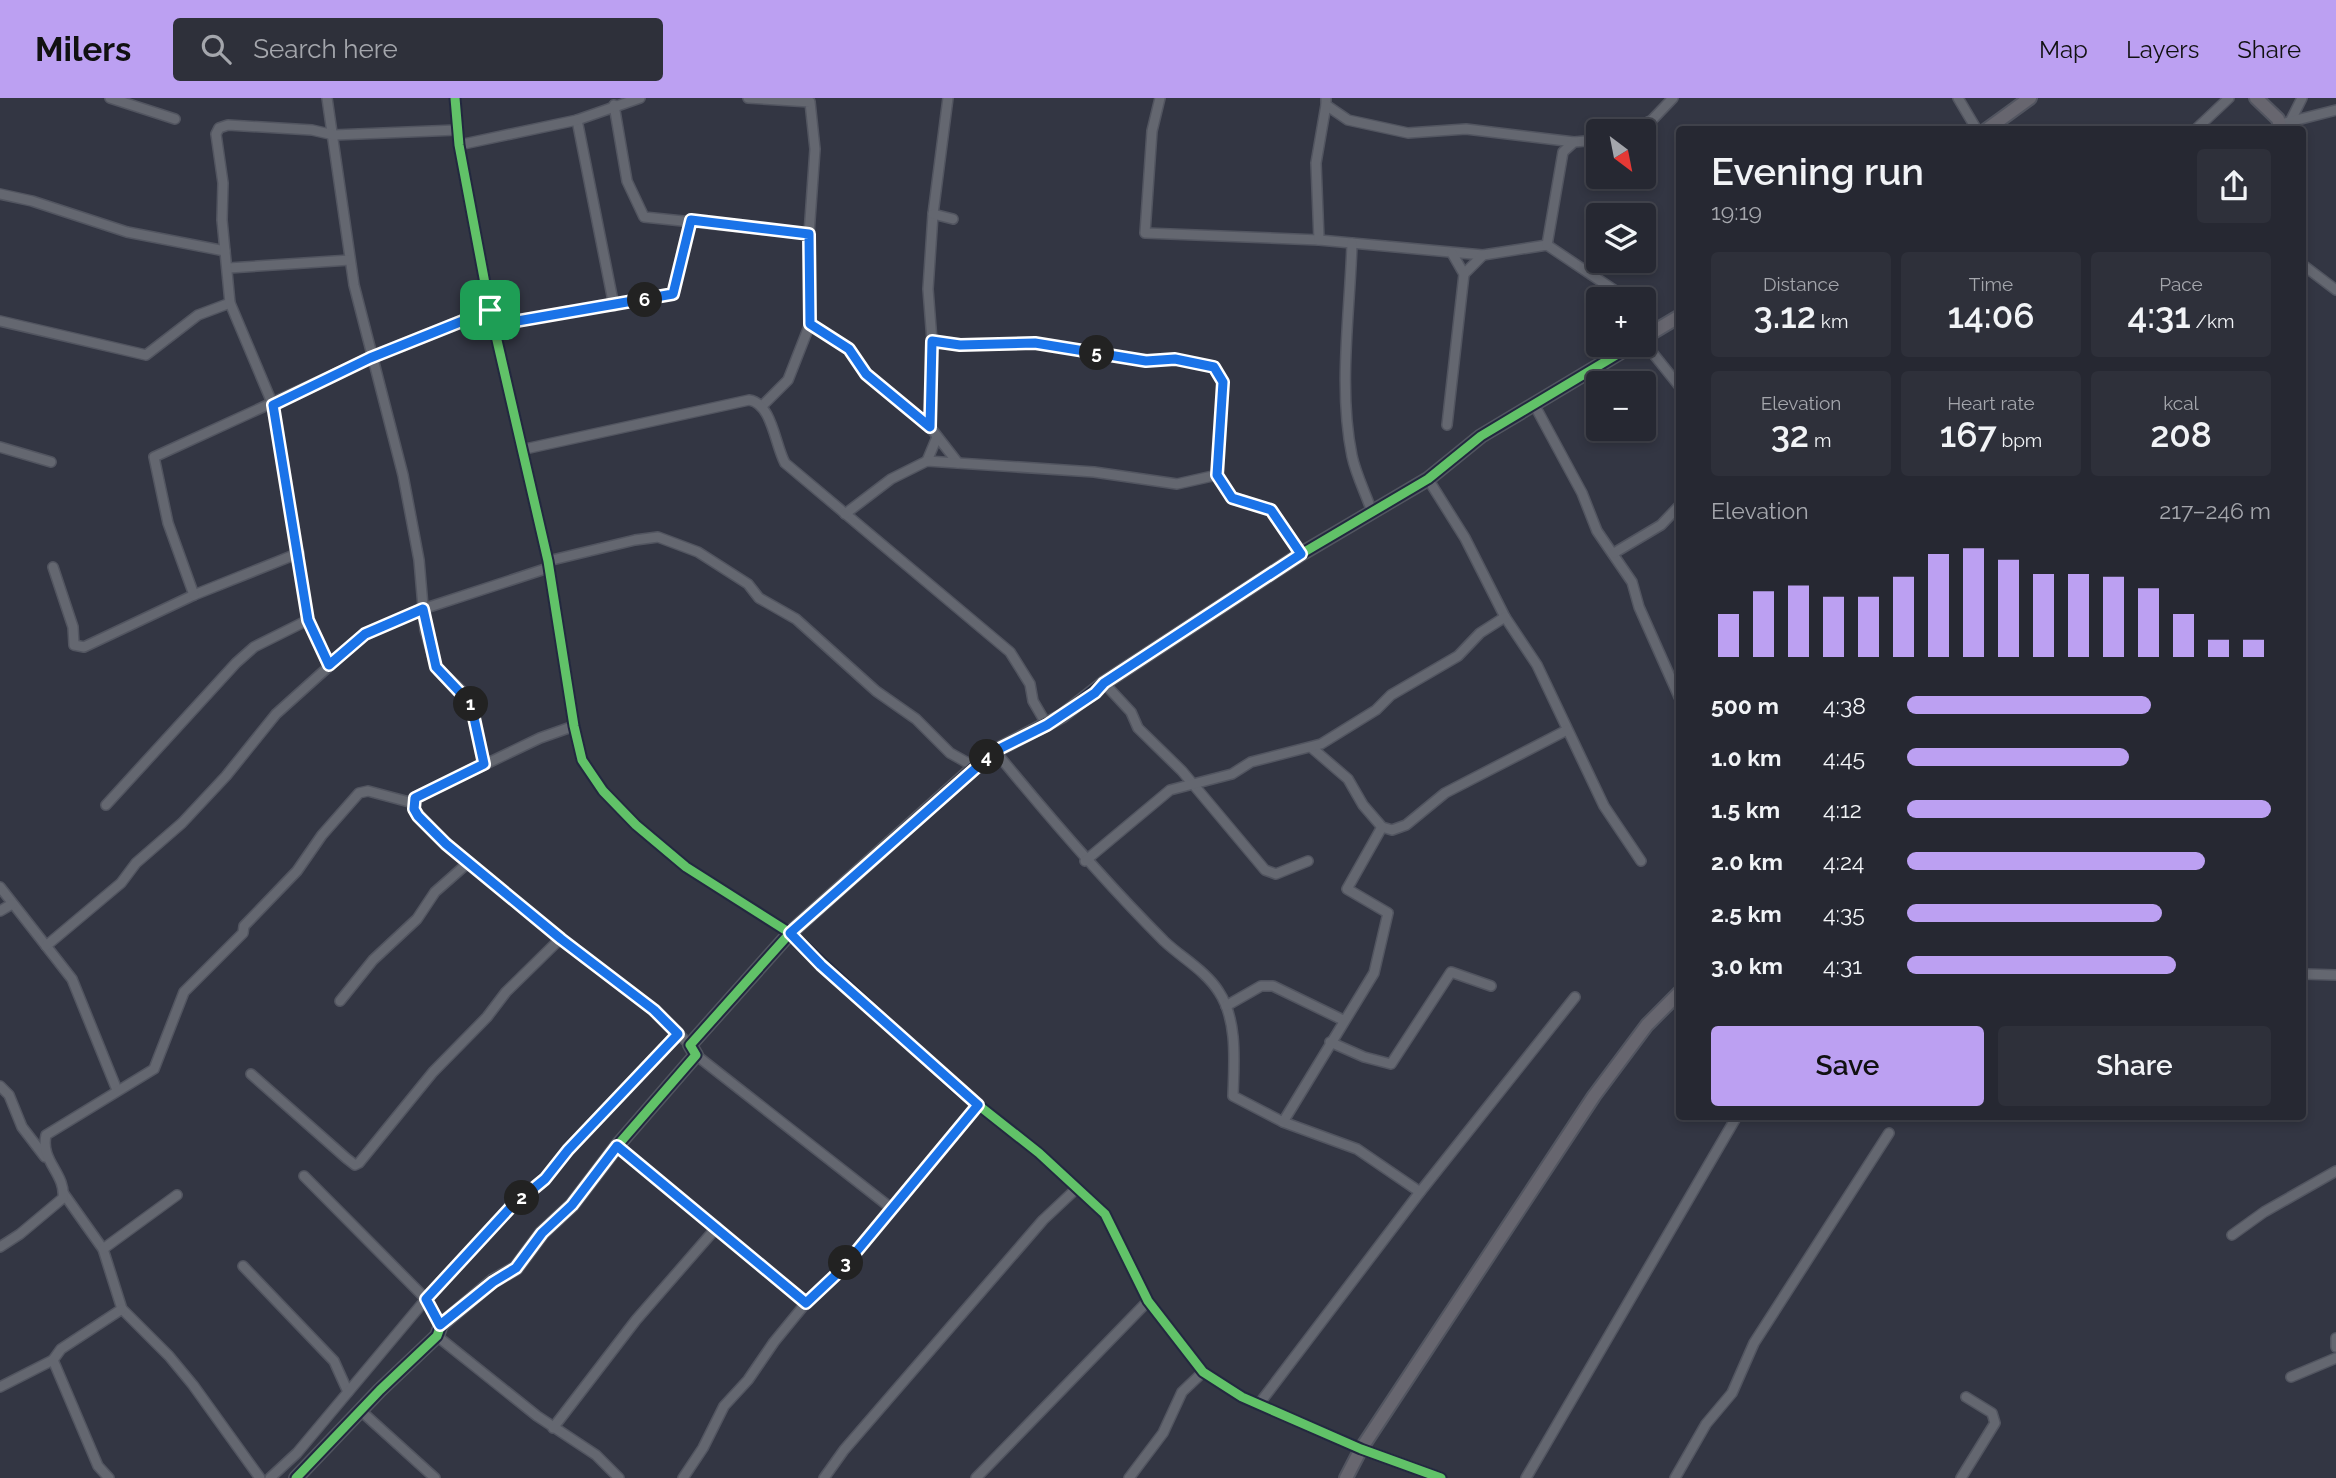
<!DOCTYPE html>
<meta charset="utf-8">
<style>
:root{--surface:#262832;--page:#2e303a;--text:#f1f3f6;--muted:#a4a6ac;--line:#42444d;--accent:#bca0f2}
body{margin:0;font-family:Raleway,sans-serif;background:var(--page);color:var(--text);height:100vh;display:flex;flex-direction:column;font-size:26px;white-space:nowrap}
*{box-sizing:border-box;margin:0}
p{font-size:23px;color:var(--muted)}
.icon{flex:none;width:38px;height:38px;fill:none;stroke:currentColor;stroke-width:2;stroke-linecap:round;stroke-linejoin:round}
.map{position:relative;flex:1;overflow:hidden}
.side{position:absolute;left:1676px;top:28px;width:630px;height:994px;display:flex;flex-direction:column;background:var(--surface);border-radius:7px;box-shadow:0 4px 10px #0003,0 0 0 2px var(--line)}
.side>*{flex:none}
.needle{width:46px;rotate:148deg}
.tools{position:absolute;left:1586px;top:21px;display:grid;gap:14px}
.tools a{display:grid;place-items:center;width:70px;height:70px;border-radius:7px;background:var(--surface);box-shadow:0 4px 10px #0003,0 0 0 2px var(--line);font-size:35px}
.pin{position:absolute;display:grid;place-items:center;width:60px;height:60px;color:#fff;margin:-30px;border-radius:14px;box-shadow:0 4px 10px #0006}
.km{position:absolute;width:35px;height:35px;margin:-18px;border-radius:50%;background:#222;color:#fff;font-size:19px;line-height:35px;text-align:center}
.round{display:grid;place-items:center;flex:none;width:74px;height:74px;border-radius:7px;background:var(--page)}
.head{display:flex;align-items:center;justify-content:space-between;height:119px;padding:0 35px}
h1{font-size:38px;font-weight:600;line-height:52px}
.metrics{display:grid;grid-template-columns:repeat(3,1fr);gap:10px;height:119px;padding:7px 35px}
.metrics div{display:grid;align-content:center;border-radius:7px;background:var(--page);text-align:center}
.metrics b{font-size:35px;font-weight:600}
.metrics small{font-size:19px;font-weight:400}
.metrics p{font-size:19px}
.chart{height:196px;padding:14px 35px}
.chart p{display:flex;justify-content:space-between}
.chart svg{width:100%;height:126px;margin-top:7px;stroke:var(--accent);stroke-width:6}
.action{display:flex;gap:14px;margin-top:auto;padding:14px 35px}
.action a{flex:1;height:80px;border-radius:7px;background:var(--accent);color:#111;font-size:28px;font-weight:600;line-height:80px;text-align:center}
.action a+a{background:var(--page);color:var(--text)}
ul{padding:0 35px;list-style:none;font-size:23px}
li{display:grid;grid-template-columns:112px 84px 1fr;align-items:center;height:52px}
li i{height:18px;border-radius:9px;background:var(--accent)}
header{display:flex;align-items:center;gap:42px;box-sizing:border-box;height:98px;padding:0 35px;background:var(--accent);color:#111}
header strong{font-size:33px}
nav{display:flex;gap:38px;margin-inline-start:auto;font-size:24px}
.search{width:490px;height:63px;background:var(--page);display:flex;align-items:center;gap:18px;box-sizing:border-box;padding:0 24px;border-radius:7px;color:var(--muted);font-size:26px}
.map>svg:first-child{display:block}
</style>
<header>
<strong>Milers</strong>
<div class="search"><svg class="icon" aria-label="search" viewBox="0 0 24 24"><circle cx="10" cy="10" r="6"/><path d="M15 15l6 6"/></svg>Search here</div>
<nav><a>Map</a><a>Layers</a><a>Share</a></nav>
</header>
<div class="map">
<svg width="2336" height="1380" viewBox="0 0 2336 1380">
<rect width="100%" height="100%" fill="#333643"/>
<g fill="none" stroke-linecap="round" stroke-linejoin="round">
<g stroke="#525560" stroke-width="12">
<g id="street">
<path d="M110,0l65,21"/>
<path d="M327,0l27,187 49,190 16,85 6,70 11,37 26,24 9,13 13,60"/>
<path d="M455,0l4,47 31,165 58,251 26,165 8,34 21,31 33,34 50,42 104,66 168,156 81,64 66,61 43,87 55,71 39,25 119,52 80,29"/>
<path d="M748,0l62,4 5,47 -6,85 1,90 -22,56 -25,25"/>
<path d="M948,0l-15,116 -5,75 4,52 -2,86 28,36"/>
<path d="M1160,0l-8,33 -7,102 174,7"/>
<path d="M1326,0v7l22,15 60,13 58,-4 108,13"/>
<path d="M1958,0l19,32"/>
<path d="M614,7l13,76 17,36 165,17"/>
<path d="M1326,7l-10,58 3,77 164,15 64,-10 73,49 3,5"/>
<path d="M577,22l37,186"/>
<path d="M2291,22l11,-22"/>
<path d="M2281,26l55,-14"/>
<path d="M2195,32l34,-32"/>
<path d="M1630,33l22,-11 21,-22"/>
<path d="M459,47l118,-25 63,-22"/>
<path d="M0,96l32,7 95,31 98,19"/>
<path d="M933,116l20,5"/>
<path d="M1352,145c-2,69 -14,145 0,213 4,19 14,38 20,56"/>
<path d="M1547,147l16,-93 11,-10 24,-2"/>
<path d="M2303,167l33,25"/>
<path d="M229,170l121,-8"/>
<path d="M1464,176l19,-19"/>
<path d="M0,223l146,34 52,-40 32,-12"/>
<path d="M810,226l39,25 17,25 64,53"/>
<path d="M494,227l179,-31 18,-74"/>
<path d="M932,243l28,4 75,-2 111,18 29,-2 40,8 8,15 -6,93"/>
<path d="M1643,243l37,46"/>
<path d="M1535,308l47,87 15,38 35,51 7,25 41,92"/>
<path d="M1447,327l17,-151 -12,-21"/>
<path d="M0,349l51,15"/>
<path d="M525,351l224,-49c23,3 26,45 36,63l225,189 20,32 3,17 14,24"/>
<path d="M927,363l10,-24"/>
<path d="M1428,381l37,59 40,79 32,48 67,141 37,55"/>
<path d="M845,416l46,-35 36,-18 167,11 83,12 40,-9 15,22 39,13 30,44"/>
<path d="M1614,455l47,-28 19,-20"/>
<path d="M548,463l87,-21 23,-3 40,15 50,32 11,14 37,21 80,72 40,28 34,34 25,14"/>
<path d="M53,469l20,60 1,18 10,2 110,-52 105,-42"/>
<path d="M194,497l-26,-72 -14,-66 216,-99 120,-48"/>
<path d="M329,567l-21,-45 -35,-215 -43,-102 -8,-83 1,-37 -7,-49 3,-6 9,-3 84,5 22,5 123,-5"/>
<path d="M1104,585l27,29 7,16 44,43 83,99 11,4 32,-13"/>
<path d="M574,628l-34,12 -125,60 -1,11 32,35 114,95 94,71 36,35"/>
<path d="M1312,650l36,31 15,26 19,22 10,3 14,-5 39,-32 122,-63"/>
<path d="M995,653c54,66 109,130 169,190 18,17 42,30 55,51 19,29 15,71 14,104l50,26 74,27 63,43"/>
<path d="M106,707l130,-142 18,-16 54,-27"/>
<path d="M1085,763l85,-71 62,-16 19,-12 70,-18 55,-34 15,-15 67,-39 22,-23 25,-16"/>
<path d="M0,789l72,92 45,111"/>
<path d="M0,813l12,-7"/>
<path d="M46,848l75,-63 15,-20 46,-40 44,-47 50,-62 89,-80 58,-25 125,-41"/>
<path d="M2303,876l33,1"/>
<path d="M340,903l33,-41 44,-41 18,-27 34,-30"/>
<path d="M1226,908l35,-20h12l70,34"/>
<path d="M1330,944l34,15 27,7 60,-92 40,14"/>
<path d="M696,957l195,153"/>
<path d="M251,976l95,84 9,7 4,-2 74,-91 54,-55 19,-25 54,-53"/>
<path d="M0,988l9,9 13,32 23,30"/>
<path d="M1283,1024l91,-149 14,-60 -41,-24 35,-62"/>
<path d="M617,1048l189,157"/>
<path d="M304,1078l122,123 15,26"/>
<path d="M64,1096l39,55 19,60 47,47 24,29 67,93"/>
<path d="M2232,1137l32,-23 72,-41"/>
<path d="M0,1149l20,-13 43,-36c3,-24 -23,-37 -17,-63l108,-66 30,-77 59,-59 1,-7 53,-55 25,-36 37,-42 9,-2 45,12"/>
<path d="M103,1151l74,-54"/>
<path d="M243,1168l91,95 14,31"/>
<path d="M437,1238l100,80 59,39 23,23"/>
<path d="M2336,1240v9"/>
<path d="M2291,1279l45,-19"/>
<path d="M0,1289l53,-27"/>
<path d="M1259,1306l161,-212 155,-195"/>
<path d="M361,1313l74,67"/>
<path d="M553,1330l83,-108 81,-93"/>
<path d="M109,1380l-11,-12 -45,-106 8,-11 61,-40"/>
<path d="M270,1380l27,-25 129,-154 84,-91 35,-29 23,-30 110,-115"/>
<path d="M683,1380l20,-30 21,-42 24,-26 26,-38 32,-39 35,-33 137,-165"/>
<path d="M824,1380l20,-28 199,-230 33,-31"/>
<path d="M976,1380l172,-177"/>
<path d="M1129,1380l34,-45 19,-41 21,-20"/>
<path d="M1526,1380l211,-362"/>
<path d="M1675,1380l31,-54 26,-31 22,-50 135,-210"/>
<path d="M1961,1380l34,-55 -3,-10 -26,-16"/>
</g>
</g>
<g stroke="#525560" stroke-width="16">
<g id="secondary">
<path d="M2256,0l22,21 3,11"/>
<path d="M1986,32l44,-32"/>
<path d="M1643,240l37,-22"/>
<path d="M296,1380l84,-88 57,-54 4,-11 52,-44 23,-13 26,-35 30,-28 45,-59 79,-91 -6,-10 100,-112 185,-166 20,-16 67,-35 42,-33 197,-129 127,-75 53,-43 152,-91"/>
<path d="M1346,1380l15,-29 233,-353 53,-71 33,-33"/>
</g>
</g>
<use href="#street" stroke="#646770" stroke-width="9"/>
<use href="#secondary" stroke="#67666f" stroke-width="12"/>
<g stroke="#22283f" stroke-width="13">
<g id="cycleway">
<path d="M455,0l4,47 31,165 58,251 26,165 8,34 21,31 33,34 50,42 104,66 168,156 81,64 66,61 43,87 55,71 39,25 119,52 80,29"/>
<path d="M296,1380l84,-88 57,-54 4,-11 52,-44 23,-13 26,-35 30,-28 45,-59 79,-91 -6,-10 100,-112 185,-166 20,-16 67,-35 42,-33 197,-129 127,-75 53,-43 152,-91"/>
</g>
</g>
<use href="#cycleway" stroke="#61c268" stroke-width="9"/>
</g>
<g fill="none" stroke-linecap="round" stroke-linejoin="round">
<g stroke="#fff" stroke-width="14">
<path id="route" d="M691,122l118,14 1,90 39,25 17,25 64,53 2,-86 28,4 75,-2 111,18 29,-2 39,8 9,15 -6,93 15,23 39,12 30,44 -197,129 -9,10 -48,32 -52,26 -205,182 31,32 157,140 -137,165 -35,33 -189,-157 -45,59 -30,28 -26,35 -23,14 -53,43 -14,-26 84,-91 35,-29 23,-29 110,-116 -24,-24 -93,-71 -115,-95 -28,-28 -4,-7 1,-11 69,-34 -13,-60 -35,-37 -13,-58 -58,25 -36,31 -21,-45 -35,-215 97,-47 120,-48 4,15 179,-31z"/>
</g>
<use href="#route" stroke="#1a73e8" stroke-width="9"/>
</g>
</svg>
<div class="tools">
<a><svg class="needle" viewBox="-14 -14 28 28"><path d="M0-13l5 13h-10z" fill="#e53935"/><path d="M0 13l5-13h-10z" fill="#a4a6ac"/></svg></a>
<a><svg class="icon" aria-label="layers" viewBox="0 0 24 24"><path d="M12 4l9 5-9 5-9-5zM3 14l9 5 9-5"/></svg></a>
<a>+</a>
<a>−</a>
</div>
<div class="pin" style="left:490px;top:212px;background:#1e9e55"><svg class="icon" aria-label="arrive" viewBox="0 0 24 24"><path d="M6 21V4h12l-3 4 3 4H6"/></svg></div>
<b class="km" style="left:471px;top:606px">1</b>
<b class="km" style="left:522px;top:1100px">2</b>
<b class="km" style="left:846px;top:1165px">3</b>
<b class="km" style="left:987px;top:659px">4</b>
<b class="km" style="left:1097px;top:255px">5</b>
<b class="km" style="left:645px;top:202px">6</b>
<section class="side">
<div class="head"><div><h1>Evening run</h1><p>19:19</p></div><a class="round"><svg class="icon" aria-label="share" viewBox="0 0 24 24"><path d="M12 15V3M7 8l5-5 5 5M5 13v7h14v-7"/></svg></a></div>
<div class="metrics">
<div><p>Distance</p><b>3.12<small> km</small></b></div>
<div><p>Time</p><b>14:06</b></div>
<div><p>Pace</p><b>4:31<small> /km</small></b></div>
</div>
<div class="metrics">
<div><p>Elevation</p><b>32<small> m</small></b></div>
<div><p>Heart rate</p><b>167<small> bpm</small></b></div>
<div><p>kcal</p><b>208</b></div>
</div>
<div class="chart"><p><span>Elevation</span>217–246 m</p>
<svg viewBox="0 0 160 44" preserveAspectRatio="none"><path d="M5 44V29M15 44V21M25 44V19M35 44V23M45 44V23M55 44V16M65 44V8M75 44V6M85 44V10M95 44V15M105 44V15M115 44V16M125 44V20M135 44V29M145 44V38M155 44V38"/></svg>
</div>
<ul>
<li><b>500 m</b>4:38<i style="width:67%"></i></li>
<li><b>1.0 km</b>4:45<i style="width:61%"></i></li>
<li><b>1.5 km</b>4:12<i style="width:100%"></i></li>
<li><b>2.0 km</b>4:24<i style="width:82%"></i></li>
<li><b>2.5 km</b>4:35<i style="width:70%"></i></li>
<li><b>3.0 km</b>4:31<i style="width:74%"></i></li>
</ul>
<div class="action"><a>Save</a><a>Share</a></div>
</section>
</div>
